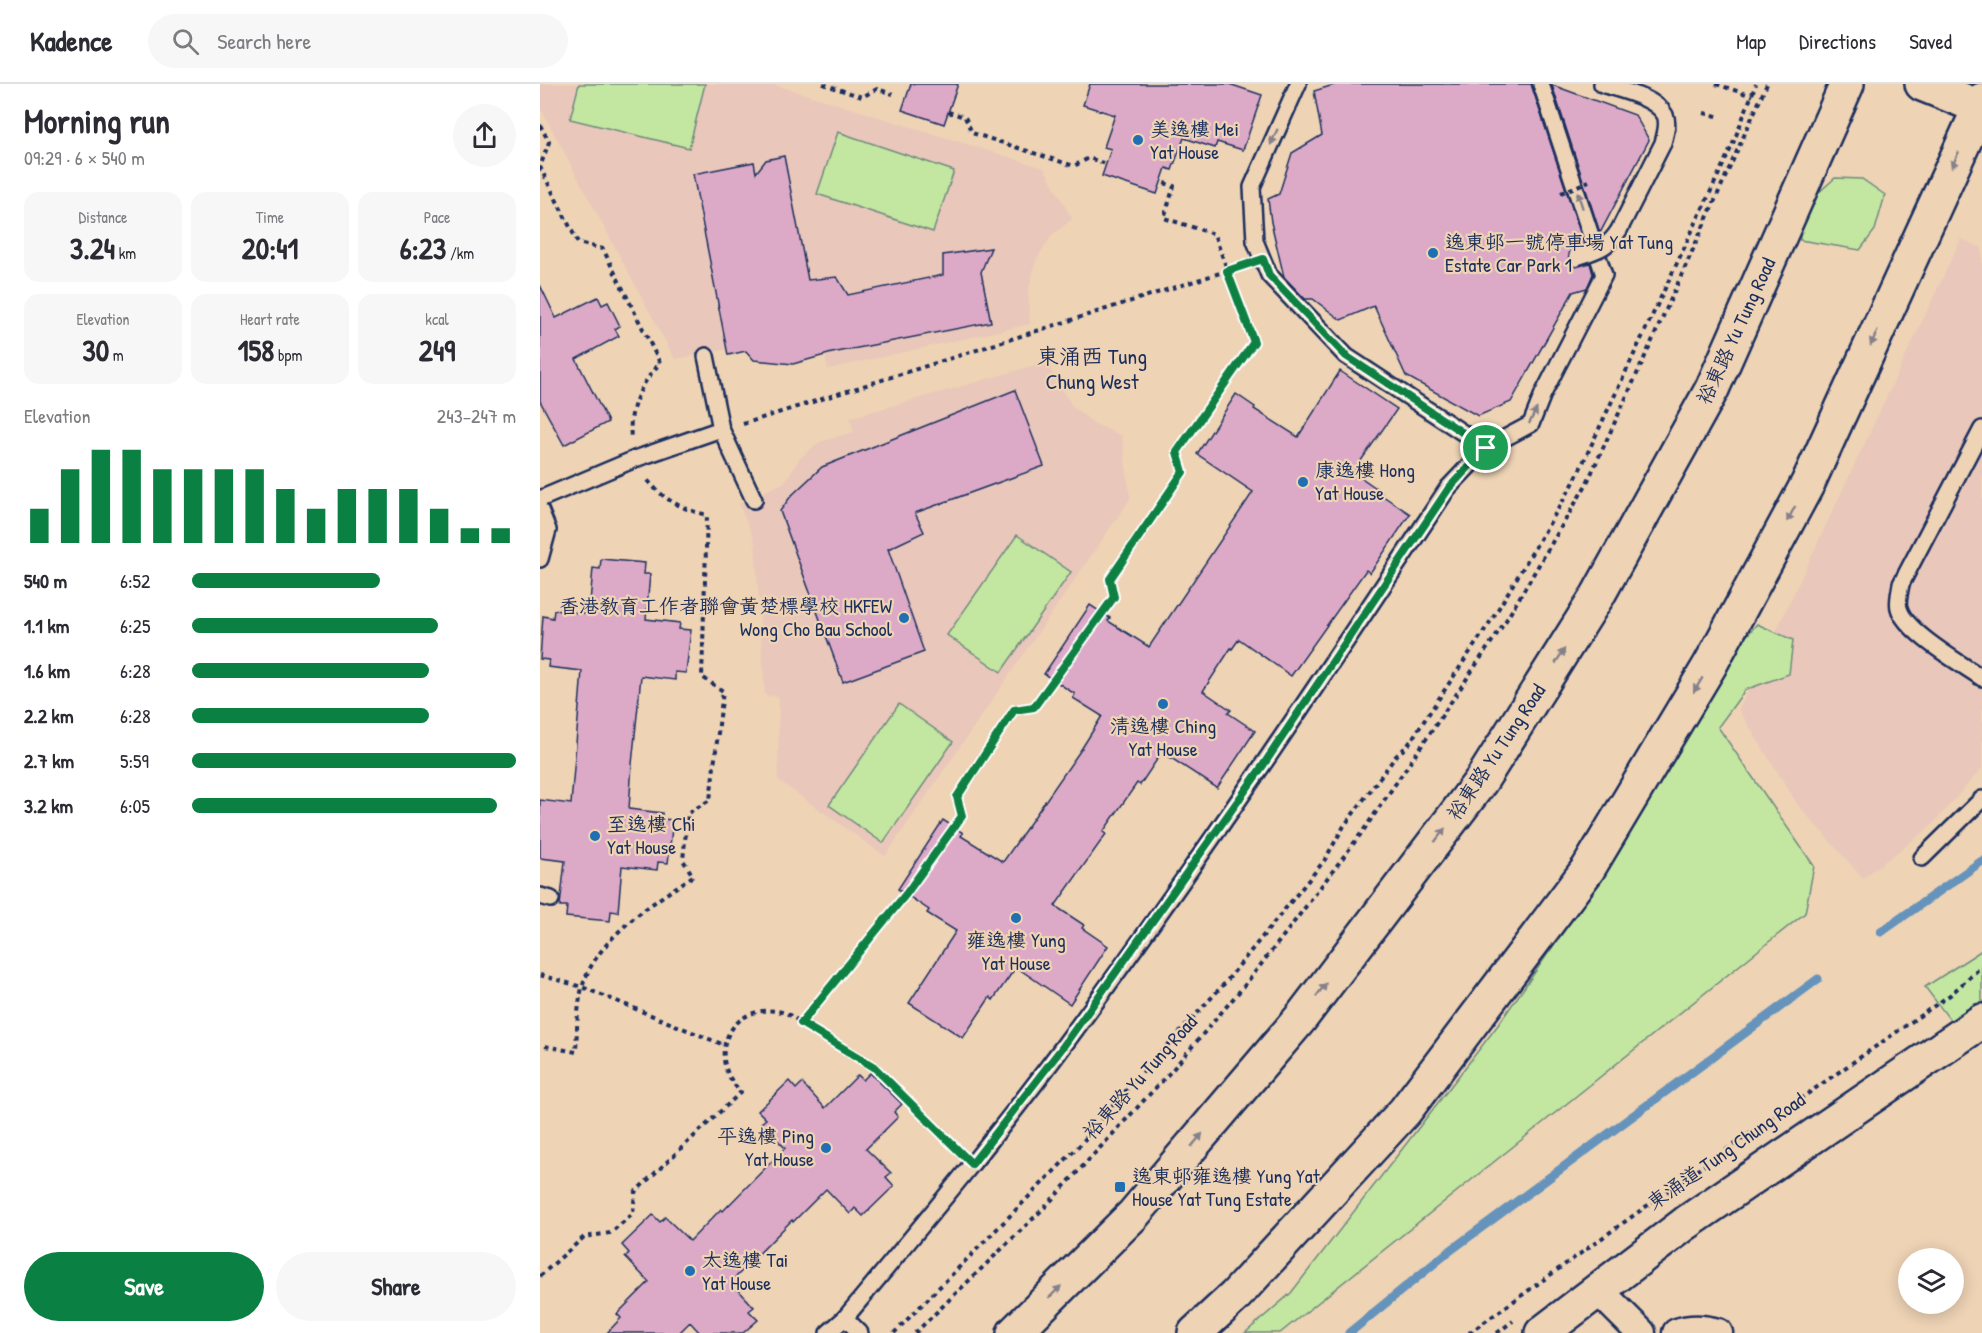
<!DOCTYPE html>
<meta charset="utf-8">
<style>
:root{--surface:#fff;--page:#f7f7f7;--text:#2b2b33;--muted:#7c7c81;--line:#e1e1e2;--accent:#0b8043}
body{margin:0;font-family:"Patrick Hand","LXGW WenKai TC",sans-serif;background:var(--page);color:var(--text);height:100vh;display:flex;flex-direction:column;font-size:22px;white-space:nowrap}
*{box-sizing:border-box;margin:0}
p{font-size:20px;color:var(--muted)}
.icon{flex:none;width:33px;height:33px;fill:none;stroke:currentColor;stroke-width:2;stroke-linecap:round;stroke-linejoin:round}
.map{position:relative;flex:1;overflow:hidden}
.side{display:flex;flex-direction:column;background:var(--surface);width:540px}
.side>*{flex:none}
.tools{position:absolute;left:1358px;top:1164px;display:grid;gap:12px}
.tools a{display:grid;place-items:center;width:66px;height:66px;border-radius:50%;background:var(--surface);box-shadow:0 3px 15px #0003;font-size:30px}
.pin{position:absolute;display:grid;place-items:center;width:51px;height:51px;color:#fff;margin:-26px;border:3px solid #fff;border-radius:50%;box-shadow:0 2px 6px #0007}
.round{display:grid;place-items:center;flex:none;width:63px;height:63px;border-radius:32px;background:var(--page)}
.head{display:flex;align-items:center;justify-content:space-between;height:102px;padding:0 24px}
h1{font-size:33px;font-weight:700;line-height:45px}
.figures{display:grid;grid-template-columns:repeat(3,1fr);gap:9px;height:102px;padding:6px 24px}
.figures div{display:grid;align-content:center;border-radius:15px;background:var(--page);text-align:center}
.figures b{font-size:30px;font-weight:700}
.figures small{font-size:16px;font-weight:400}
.figures p{font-size:16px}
.chart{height:168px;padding:12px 24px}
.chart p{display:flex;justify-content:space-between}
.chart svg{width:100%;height:108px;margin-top:6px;stroke:var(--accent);stroke-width:6}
.cta{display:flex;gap:12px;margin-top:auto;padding:12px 24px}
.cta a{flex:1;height:69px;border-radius:36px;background:var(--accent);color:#fff;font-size:24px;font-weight:700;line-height:69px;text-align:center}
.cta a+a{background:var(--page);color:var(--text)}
ul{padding:0 24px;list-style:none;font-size:20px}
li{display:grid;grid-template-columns:96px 72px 1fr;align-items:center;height:45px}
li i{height:15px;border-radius:8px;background:var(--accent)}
header{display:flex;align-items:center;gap:36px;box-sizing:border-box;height:84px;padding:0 30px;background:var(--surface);border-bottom:2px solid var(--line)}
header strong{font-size:28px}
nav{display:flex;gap:33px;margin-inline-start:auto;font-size:21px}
.search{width:420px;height:54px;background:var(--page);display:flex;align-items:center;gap:15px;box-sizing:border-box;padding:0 21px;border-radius:33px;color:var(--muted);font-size:22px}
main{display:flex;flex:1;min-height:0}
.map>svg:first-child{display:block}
</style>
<header>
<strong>Kadence</strong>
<div class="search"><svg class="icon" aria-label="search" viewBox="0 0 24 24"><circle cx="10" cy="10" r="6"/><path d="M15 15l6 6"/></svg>Search here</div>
<nav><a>Map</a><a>Directions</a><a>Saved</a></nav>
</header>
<main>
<section class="side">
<div class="head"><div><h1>Morning run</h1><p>09:29 · 6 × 540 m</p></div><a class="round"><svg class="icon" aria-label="share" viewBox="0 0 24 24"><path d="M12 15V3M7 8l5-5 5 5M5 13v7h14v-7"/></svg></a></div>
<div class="figures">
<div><p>Distance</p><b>3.24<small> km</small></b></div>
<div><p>Time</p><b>20:41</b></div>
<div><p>Pace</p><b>6:23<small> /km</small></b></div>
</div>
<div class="figures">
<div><p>Elevation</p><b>30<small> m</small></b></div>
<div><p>Heart rate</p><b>158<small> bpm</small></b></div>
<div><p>kcal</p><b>249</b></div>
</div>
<div class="chart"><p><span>Elevation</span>243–247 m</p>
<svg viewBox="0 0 160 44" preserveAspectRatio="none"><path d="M5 44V30M15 44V14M25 44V6M35 44V6M45 44V14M55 44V14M65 44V14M75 44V14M85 44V22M95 44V30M105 44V22M115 44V22M125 44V22M135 44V30M145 44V38M155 44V38"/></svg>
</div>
<ul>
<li><b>540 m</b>6:52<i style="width:58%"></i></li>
<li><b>1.1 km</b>6:25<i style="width:76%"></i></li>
<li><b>1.6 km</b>6:28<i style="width:73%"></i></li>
<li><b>2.2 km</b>6:28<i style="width:73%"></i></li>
<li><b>2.7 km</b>5:59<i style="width:100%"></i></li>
<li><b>3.2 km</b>6:05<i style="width:94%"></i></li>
</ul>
<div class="cta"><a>Save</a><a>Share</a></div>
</section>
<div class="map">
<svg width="1442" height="1249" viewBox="0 0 1442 1249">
<rect width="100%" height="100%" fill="#eed3b5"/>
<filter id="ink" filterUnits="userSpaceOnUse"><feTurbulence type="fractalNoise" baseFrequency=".0167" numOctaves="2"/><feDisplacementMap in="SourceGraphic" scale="12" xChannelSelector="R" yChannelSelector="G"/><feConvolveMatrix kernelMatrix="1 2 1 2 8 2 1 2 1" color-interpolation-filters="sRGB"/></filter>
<g filter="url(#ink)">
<g fill="#e9c7ba">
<path d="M0,0h232l272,84 28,51 -20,16 -16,25 -8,32 2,32 -202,45 -3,-15 -86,-7 -64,12 -135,-252z"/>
<path d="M1421,155l21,9v520l-52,59 -67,51 -65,-73 -59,-95z"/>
<path d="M507,278l11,23 15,22 22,17 27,12 8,63 -245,357 -107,-76 1,-83 -14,-2 -10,-153 -16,-38 46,-22 15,-24 20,-16 34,-10 -4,-14z"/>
</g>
<g fill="#c3e6a0" stroke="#6f8a7f" stroke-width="1.5">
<path d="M39,0h126l-16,64 -119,-29z"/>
<path d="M298,48l116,39 -21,61 -116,-38z"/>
<path d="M1295,94l27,1 23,16 -10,35 -15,20 -60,-10v-31z"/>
<path d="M477,451l54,37 -70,100 -54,-37z"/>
<path d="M1217,540l36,16 -4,34 -44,16 -27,37 96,139 -9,47 -525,420h-35l46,-40 207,-268 121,-173 43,-91 56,-92z"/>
<path d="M359,620l54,38 -70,101 -54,-38z"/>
<path d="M1442,866v62l-25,17 -32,-42z"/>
</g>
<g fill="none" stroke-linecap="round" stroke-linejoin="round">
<g stroke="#6693bb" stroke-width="9">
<path d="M1341,848l101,-71"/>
<path d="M809,1249l98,-80 371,-274"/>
</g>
</g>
<g fill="#dcaac7" stroke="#1b2f5e" stroke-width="1.5">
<path d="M371,0h47l-14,40 -42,-14z"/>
<path d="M550,0h139l33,11 -19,55 -26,-8 -2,6 -31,-10 -12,32 -6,-2 -9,26 -55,-18 9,-27 -7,-2 11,-32 -32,-10z"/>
<path d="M797,0h194l53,160 -14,6 -2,10 3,5 5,2 14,-4 3,11 -6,14 -14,4 -62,110 -33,14 -72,-40 -32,-70 -33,14 -28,-21h-8l-21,-22 -13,-55 -3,-23 11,-5 13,-41 30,-18 -8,-44z"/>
<path d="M1012,1l83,30 14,25 -49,93z"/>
<path d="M244,72l24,124 29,-3 11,18 95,-20v-20l48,-7 -10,24 10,50 -159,31 -39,11 -39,-4 -8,-9 -18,4 -35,-181 61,-12 2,11 10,-13z"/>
<path d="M0,201l16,33 42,-21 4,8 6,-3 12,24 -5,3 4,7 -43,23 32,63 -44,23 -24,-44z"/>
<path d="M800,287l57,38 -44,63 29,20 -2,2 30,20 -40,59 -4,-3 -75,106 -52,-37 -7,10 -1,-1 -28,43 28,19 -3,3 27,18 -38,57 -55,-36 -22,33 -3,-2 -34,49 3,2 -51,72 29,19 -2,3 26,18 -38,58 -54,-37 -23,33 -3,-3 -27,41 -54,-35 47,-72 -29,-18 2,-3 -31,-21 45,-69 20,13 -2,3 42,26 79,-114 20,-32 -29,-18 2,-4 -31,-20 46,-69 20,13 -2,3 41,26 104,-155 -56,-38 39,-60 19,13 -1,2 44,28z"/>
<path d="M475,306l29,76 -129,47 9,19 -36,17 36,103 -81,30 -63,-171 11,-15 31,-29z"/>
<path d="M61,475l44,4 -1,11h6l-4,45 34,4 -1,6 12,1 -5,43 -11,-1v8l-34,-4 -9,88 -3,45 33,4v6l11,1 -5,43 -10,-1 -1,8 -35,-4 -4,46 -7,-1 -1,10 -44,-4 1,-11h-7l5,-45 -25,-3v-58l31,4 11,-133 -34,-4 1,-7 -9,-1 3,-43 10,2 1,-8 35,4 4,-46 7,1z"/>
<path d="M330,989l32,31 -8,8 4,5 -32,32 25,24 -5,4 8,9 -31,30 -8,-8 -5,6 -24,-25 -33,33 -1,-2 -61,62 23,25 -5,4 9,9 -15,13h-43l-10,-11 -11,11h-72l14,-15 -4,-4 32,-32 -24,-25 4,-4 -7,-8 31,-30 7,7 5,-5 25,24 31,-32 2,2 62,-63 -24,-25 5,-4 -8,-8 31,-30 7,8 6,-6 23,25 33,-33 5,5z"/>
</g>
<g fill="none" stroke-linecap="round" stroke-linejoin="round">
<g stroke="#1b2f5e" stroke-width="20">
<g id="lane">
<path d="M758,0l-46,103 3,54 14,34 77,81 140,92"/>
<path d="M1062,0c18,6 53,13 63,31 4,9 0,19 -2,28l-44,87"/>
<path d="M166,272l15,73 33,71"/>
<path d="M1442,345l-81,155c-1,7 -4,18 -2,24 6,24 63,56 83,70"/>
<path d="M0,415l95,-40 86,-30"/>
<path d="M0,426l8,20 -8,29"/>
<path d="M1382,774l60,-59"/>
<path d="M0,812l11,3"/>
<path d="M305,1234l15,15"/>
<path d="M288,1249l17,-15c74,-89 148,-177 217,-270 135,-182 261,-371 386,-560l38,-40 45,-24 12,-30 61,-119 -63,-191"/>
</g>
</g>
<g stroke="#1b2f5e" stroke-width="33">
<g id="street">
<path d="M1058,1206l43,43"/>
<path d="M1137,1249c14,-5 27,-4 41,0"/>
</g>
</g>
<g stroke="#1b2f5e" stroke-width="38">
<g id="secondary">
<path d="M1382,0l60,24"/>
<path d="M474,1249l119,-118 167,-196 181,-238 117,-186 114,-206 135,-305"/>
<path d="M655,1249l40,-37 170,-185 183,-242 122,-204 98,-182 172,-376"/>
<path d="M1002,1249l144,-110 296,-202"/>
</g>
</g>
<g stroke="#1b2f5e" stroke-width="38">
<path id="primary" d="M1440,23l2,-7"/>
</g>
<g stroke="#1b2f5e" stroke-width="4" stroke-dasharray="4.5 4.5" stroke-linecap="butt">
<path d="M283,0l39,13 15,-8 16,5"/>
<path d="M1176,0l36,12"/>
<path d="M408,28l17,5 7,16 102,33 15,-8 17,6"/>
<path d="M1164,29l17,4"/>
<path d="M0,41l9,17 -9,25 38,76 25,6 57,114c-19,21 -32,45 -29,75"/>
<path d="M203,340l499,-158"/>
<path d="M0,891l42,12 142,58"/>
<path d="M261,939l105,-129 56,-78 -5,-19 57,-88 20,-2 80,-110 -4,-18 73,-107 -6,-20 77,-110 -40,-108 -50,-16 10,-32 -13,-4"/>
<path d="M5,962l31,6c1,-21 1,-44 6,-64 14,-50 71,-85 111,-112l-10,-16 5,-47 22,-13 13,-109 -21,-14 5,-162c-26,-6 -45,-16 -61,-37"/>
<path d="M0,1192l44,-39 26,-4 23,-19 2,-22 106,-100c-39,-38 -7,-94 45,-79l88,54 83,82"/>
<path d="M354,1249l187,-189 31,-38 112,-122 100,-123 20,-35 52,-70 12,-11 86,-129 79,-132 159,-338 24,-62"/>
<path d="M375,1249l130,-126 128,-138 71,-83 44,-56 75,-99 55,-80 87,-129 81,-137 62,-135 119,-266"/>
<path d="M929,1249l217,-155 264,-183 32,-29"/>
<path d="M957,1249l16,-12"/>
</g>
<use href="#lane" stroke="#eed3b5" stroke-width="15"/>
<use href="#street" stroke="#eed3b5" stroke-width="28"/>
<use href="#secondary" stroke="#eed3b5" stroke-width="33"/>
<use href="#primary" stroke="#eed3b5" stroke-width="33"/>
<g stroke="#1b2f5e" stroke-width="20" stroke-linecap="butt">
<path id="lane-bridge" d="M1037,173c19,-7 30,-8 42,-27"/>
</g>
<path stroke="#1b2f5e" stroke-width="4" stroke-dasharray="4.5 4.5" stroke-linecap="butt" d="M1021,109l28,-12"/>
<use href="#lane-bridge" stroke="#eed3b5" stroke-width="15"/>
</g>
<defs><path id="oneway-solid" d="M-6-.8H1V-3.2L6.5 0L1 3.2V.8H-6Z" transform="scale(1.5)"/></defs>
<g fill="#84818a">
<use href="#oneway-solid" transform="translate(734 53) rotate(114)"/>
<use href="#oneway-solid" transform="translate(1415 76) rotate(115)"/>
<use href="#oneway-solid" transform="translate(1040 116) rotate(-108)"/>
<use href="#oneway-solid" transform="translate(1334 254) rotate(115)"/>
<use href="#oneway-solid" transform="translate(993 332) rotate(-63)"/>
<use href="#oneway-solid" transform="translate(1251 430) rotate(118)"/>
<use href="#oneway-solid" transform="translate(1020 572) rotate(-58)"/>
<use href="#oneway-solid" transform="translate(1158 601) rotate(121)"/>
<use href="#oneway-solid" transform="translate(900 751) rotate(-53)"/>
<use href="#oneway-solid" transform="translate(781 906) rotate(-53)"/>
<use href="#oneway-solid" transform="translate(657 1056) rotate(-50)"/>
<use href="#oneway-solid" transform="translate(515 1208) rotate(-45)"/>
</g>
</g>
<g fill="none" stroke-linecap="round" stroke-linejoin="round" filter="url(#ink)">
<g stroke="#fff" stroke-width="12">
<path id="route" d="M723,175l6,16 77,81 140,92 -37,40 -187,279 -200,281 -90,116 -98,-97 -73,-44 105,-129 56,-78 -5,-19 57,-87 20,-3 80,-110 -4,-18 73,-107 -6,-20 77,-110 -27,-71z"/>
</g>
<use href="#route" stroke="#0b8043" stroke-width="8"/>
</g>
<g fill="#1f6fb2" stroke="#eed3b5" stroke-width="2">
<circle cx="598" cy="56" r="6"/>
<circle cx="893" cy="169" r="6"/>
<circle cx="763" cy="398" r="6"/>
<circle cx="364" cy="534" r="6"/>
<circle cx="623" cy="620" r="6"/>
<circle cx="55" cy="752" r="6"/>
<circle cx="476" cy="834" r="6"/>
<circle cx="286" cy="1064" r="6"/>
<rect x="574" y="1097" width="12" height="12" rx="3"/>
<circle cx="150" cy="1187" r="6"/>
</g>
<g text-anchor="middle" stroke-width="4.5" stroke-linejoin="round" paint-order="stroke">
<g font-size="20" fill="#1b2f5e" stroke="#eed3b5" text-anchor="start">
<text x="610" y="52">美逸樓 Mei<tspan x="610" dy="23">Yat House</tspan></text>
<text x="905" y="165">逸東邨一號停車場 Yat Tung<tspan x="905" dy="23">Estate Car Park 1</tspan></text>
<text x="775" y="393">康逸樓 Hong<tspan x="775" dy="23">Yat House</tspan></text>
<text x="352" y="529" text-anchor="end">香港教育工作者聯會黃楚標學校 HKFEW<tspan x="352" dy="23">Wong Cho Bau School</tspan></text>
<text x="623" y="649" text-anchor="middle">清逸樓 Ching<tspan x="623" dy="23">Yat House</tspan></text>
<text x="67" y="747">至逸樓 Chi<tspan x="67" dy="23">Yat House</tspan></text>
<text x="476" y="863" text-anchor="middle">雍逸樓 Yung<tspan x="476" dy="23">Yat House</tspan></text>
<text x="274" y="1059" text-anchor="end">平逸樓 Ping<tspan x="274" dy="23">Yat House</tspan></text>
<text x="592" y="1099">逸東邨雍逸樓 Yung Yat<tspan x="592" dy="23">House Yat Tung Estate</tspan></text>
<text x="162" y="1183">太逸樓 Tai<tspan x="162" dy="23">Yat House</tspan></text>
</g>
<g font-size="20" fill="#1b2f5e" stroke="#eed3b5">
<text transform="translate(1196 247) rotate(-65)" y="7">裕東路 Yu Tung Road</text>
<text transform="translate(956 668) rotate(-56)" y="7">裕東路 Yu Tung Road</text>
<text transform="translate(600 993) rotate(-48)" y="7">裕東路 Yu Tung Road</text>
<text transform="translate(1186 1067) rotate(-35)" y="7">東涌道 Tung Chung Road</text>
</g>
<g font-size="22" fill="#1b2f5e" stroke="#eed3b5">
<text x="552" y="280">東涌西 Tung<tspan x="552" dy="25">Chung West</tspan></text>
</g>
</g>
</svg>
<div class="tools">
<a><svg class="icon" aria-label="layers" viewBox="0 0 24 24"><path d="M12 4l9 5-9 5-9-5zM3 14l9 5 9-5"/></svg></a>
</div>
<div class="pin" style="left:946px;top:364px;background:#1e9e55"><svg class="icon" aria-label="arrive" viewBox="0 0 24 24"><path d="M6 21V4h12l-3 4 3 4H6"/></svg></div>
</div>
</main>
